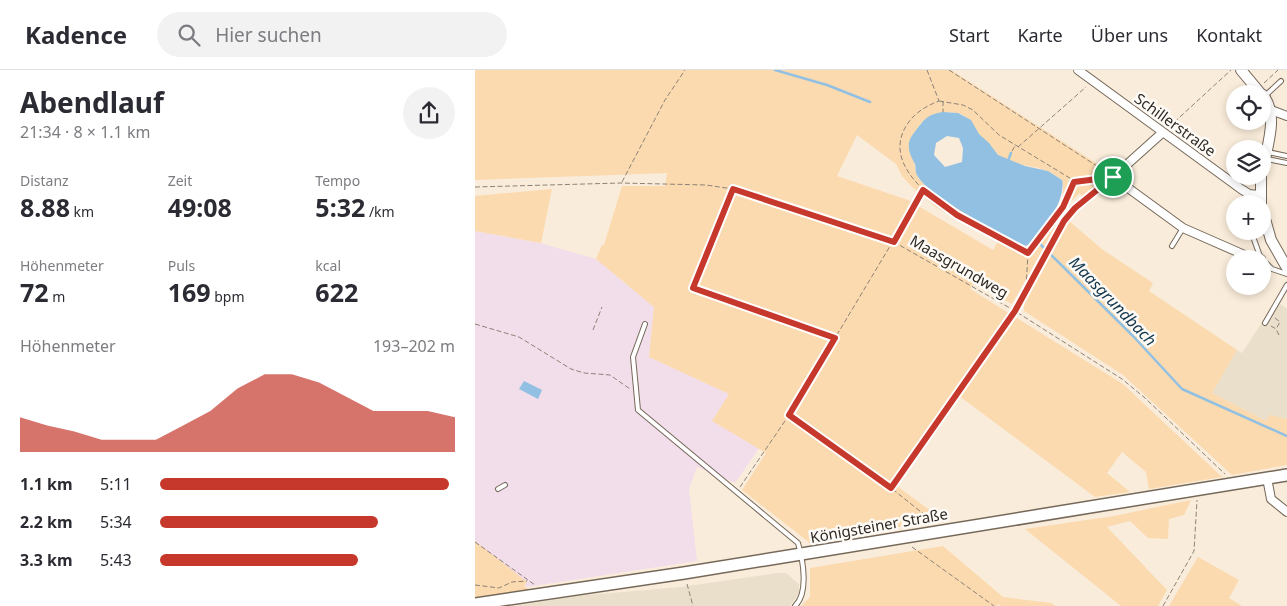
<!DOCTYPE html>
<html lang="de">
<meta charset="utf-8">
<style>
:root{--surface:#fff;--page:#f2f2f3;--text:#2b2b33;--muted:#7c7c81;--line:#e1e1e2;--accent:#c6382c}
body{margin:0;font-family:"Noto Sans",sans-serif;background:var(--page);color:var(--text);height:100vh;display:flex;flex-direction:column;font-size:19px;white-space:nowrap}
*{box-sizing:border-box;margin:0}
p{font-size:16px;color:var(--muted)}
.icon{flex:none;width:28px;height:28px;fill:none;stroke:currentColor;stroke-width:2;stroke-linecap:round;stroke-linejoin:round}
.map{position:relative;flex:1;overflow:hidden}
.sheet{display:flex;flex-direction:column;background:var(--surface);width:475px}
.sheet>*{flex:none}
.buttons{position:absolute;left:751px;top:15px;display:grid;gap:10px}
.buttons a{display:grid;place-items:center;width:45px;height:45px;border-radius:50%;background:var(--surface);box-shadow:0 2px 8px #0003;font-size:25px}
.pin{position:absolute;display:grid;place-items:center;width:42px;height:42px;color:#fff;margin:-21px;border:2px solid #fff;border-radius:50%;box-shadow:0 1px 5px #0007}
.round{display:grid;place-items:center;flex:none;width:52px;height:52px;border-radius:26px;background:var(--page)}
.summary{display:flex;align-items:center;justify-content:space-between;height:85px;padding:0 20px}
h1{font-size:28px;font-weight:700;line-height:38px}
.figures{display:grid;grid-template-columns:repeat(3,1fr);gap:8px;height:85px;padding:5px 20px}
.figures div{display:grid;align-content:center}
.figures b{font-size:25px;font-weight:700}
.figures small{font-size:14px;font-weight:400}
.figures p{font-size:14px}
.chart{height:140px;padding:10px 20px}
.chart p{display:flex;justify-content:space-between}
.chart svg{width:100%;height:90px;margin-top:5px;fill:var(--accent);opacity:.7}
ul{padding:0 20px;list-style:none;font-size:16px}
li{display:grid;grid-template-columns:80px 60px 1fr;align-items:center;height:38px}
li i{height:12px;border-radius:6px;background:var(--accent)}
header{display:flex;align-items:center;gap:30px;box-sizing:border-box;height:70px;padding:0 25px;background:var(--surface);border-bottom:1px solid var(--line)}
header strong{font-size:24px}
nav{display:flex;gap:28px;margin-inline-start:auto;font-size:18px}
.search{width:350px;height:45px;background:var(--page);display:flex;align-items:center;gap:12px;box-sizing:border-box;padding:0 18px;border-radius:28px;color:var(--muted);font-size:19px}
main{display:flex;flex:1;min-height:0}
.map>svg:first-child{display:block}
</style>
<header>
<strong>Kadence</strong>
<div class="search"><svg class="icon" aria-label="search" viewBox="0 0 24 24"><circle cx="10" cy="10" r="6"/><path d="M15 15l6 6"/></svg>Hier suchen</div>
<nav><a>Start</a><a>Karte</a><a>Über uns</a><a>Kontakt</a></nav>
</header>
<main>
<section class="sheet">
<div class="summary"><div><h1>Abendlauf</h1><p>21:34 · 8 × 1.1 km</p></div><a class="round"><svg class="icon" aria-label="share" viewBox="0 0 24 24"><path d="M12 15V3M7 8l5-5 5 5M5 13v7h14v-7"/></svg></a></div>
<div class="figures">
<div><p>Distanz</p><b>8.88<small> km</small></b></div>
<div><p>Zeit</p><b>49:08</b></div>
<div><p>Tempo</p><b>5:32<small> /km</small></b></div>
</div>
<div class="figures">
<div><p>Höhenmeter</p><b>72<small> m</small></b></div>
<div><p>Puls</p><b>169<small> bpm</small></b></div>
<div><p>kcal</p><b>622</b></div>
</div>
<div class="chart"><p><span>Höhenmeter</span>193–202 m</p>
<svg viewBox="0 0 160 44" preserveAspectRatio="none"><path d="M0 44V27L10 31L20 34L30 38L40 38L50 38L60 31L70 24L80 13L90 6L100 6L110 10L120 17L130 24L140 24L150 24L160 27V44z"/></svg>
</div>
<ul>
<li><b>1.1 km</b>5:11<i style="width:98%"></i></li>
<li><b>2.2 km</b>5:34<i style="width:74%"></i></li>
<li><b>3.3 km</b>5:43<i style="width:67%"></i></li>
</ul>
</section>
<div class="map">
<svg width="812" height="536" viewBox="0 0 812 536">
<rect width="100%" height="100%" fill="#faecda"/>
<path fill="#f2ddeb" d="M0,161l65,12 56,16 58,48 -5,50 80,37 -17,27 47,27 -24,35 -38,-16 -8,22 8,72 -170,26 -52,-41z"/>
<g fill="#eadfcb">
<path d="M801,231l11,8v110l-17,-4 -4,6 -54,-28 25,-43 5,3z"/>
<path d="M302,503h9l13,11v10l-9,12h-275l61,-10 105,-9z"/>
</g>
<g fill="#fbdaaf" fill-rule="evenodd">
<path d="M0,0h476l165,106 -31,29 -5,-12 -10,9 -58,102 -39,-20 -3,5 153,95 99,93 -73,12 -3,-17 -24,-20 -15,21 23,19 -35,5 -140,-104 -61,91 48,35 -132,24 -68,-53 24,-37 -54,-32 17,-27 -80,-37 5,-50 -58,-48 6,-14h2l18,-59h43l2,-13 -192,7zM474,42c21,2 19,8 29,22 6,6 13,13 19,20 12,13 37,10 52,18 4,2 9,5 13,8 7,21 -17,53 -32,65 -23,-9 -107,-50 -114,-72 -4,-14 1,-32 2,-46l3,-4zM382,65l39,29 6,12 9,10 26,22 61,33 -5,9 -85,-50 -71,-24z"/>
<path d="M77,119l-11,54 -66,-12v-35z"/>
<path d="M593,150l35,30 50,33 -4,8 88,59 -25,43 54,28 4,-6 17,4v46l-55,10 -109,-100 -99,-64v-9l22,-47z"/>
<path d="M716,430l-7,15 -15,4 -1,20 -20,-1 -18,-17 -23,6 60,63 -9,16h-37l-96,-77 89,-13z"/>
<path d="M0,471l52,41 -3,4 6,4 -55,10z"/>
<path d="M468,476l60,51 48,6 5,3h-55l-3,-2 -1,2h-196l9,-9v-29z"/>
<path d="M723,487l41,23 -10,18 13,8h-73z"/>
</g>
<g fill="#91c0e3" fill-rule="evenodd">
<path d="M468,42l15,1 13,7 8,14 10,9 9,12 27,11 23,5 14,9c5,16 -21,64 -37,66 -22,-11 -98,-50 -108,-71 -2,-3 -1,-8 -2,-11 -6,-10 -10,-21 -1,-31 9,-12 13,-19 29,-21zM472,66l12,2 4,10 -1,14 -17,5 -11,-12 2,-12z"/>
<path d="M49,311l18,9 -4,9 -19,-10z"/>
</g>
<g fill="none" stroke-linecap="round" stroke-linejoin="round">
<g stroke="#91c0e3" stroke-width="2.5">
<path d="M300,0l52,15 43,17"/>
<path d="M533,91l3,-8"/>
<path d="M559,168l99,98 49,53 105,47"/>
</g>
<g stroke="#756859" stroke-width="6">
<g id="service">
<path d="M791,25l15,-14"/>
<path d="M793,82l19,4"/>
<path d="M792,89l20,4"/>
<path d="M600,138l38,-31"/>
<path d="M776,161l10,28"/>
<path d="M697,176l11,-18"/>
<path d="M788,190l9,9 15,5"/>
<path d="M790,253l22,-38"/>
<path d="M170,254l-12,33 5,53 160,133c5,17 11,50 -3,63"/>
<path d="M23,419l7,-4"/>
</g>
</g>
<g stroke="#756859" stroke-width="10">
<g id="minor">
<path d="M603,0l163,119 8,5 11,1"/>
<path d="M796,40l16,6"/>
<path d="M687,63l-49,44 70,51 66,29 12,2"/>
<path d="M792,408l4,21 16,13"/>
</g>
</g>
<g stroke="#756859" stroke-width="12">
<g id="tertiary">
<path d="M766,0l20,24"/>
<path d="M788,25c16,21 4,50 0,74"/>
<path d="M786,134v-28"/>
<path d="M788,142l8,28 16,28"/>
</g>
</g>
<g stroke="#756859" stroke-width="14">
<path id="secondary" d="M0,534l209,-31 603,-98"/>
</g>
<g stroke="#8c8277" stroke-width="1" stroke-dasharray="5 2.5" stroke-linecap="butt">
<path d="M452,0l12,31"/>
<path d="M474,0l157,102"/>
<path d="M789,13l14,-13"/>
<path d="M464,31l24,4 10,5 26,25 74,45c3,20 -32,58 -45,73 -36,-18 -148,-67 -125,-121 7,-16 20,-25 36,-31z"/>
<path d="M468,31v11"/>
<path d="M694,57l62,-57"/>
<path d="M543,77l68,-60"/>
<path d="M537,81l3,-5"/>
<path d="M147,112l43,-82 20,-30"/>
<path d="M599,112l26,-3"/>
<path d="M0,117l146,-4 85,2 27,4 29,8 132,45 121,69 107,68 23,19 80,76"/>
<path d="M258,120l-40,98 142,49"/>
<path d="M551,217l2,-34"/>
<path d="M800,248l5,4 -4,7"/>
<path d="M0,254l44,13 52,32 13,4 26,2 20,14"/>
<path d="M796,256l5,3 4,8"/>
<path d="M118,260l9,-23"/>
<path d="M314,345l102,73 44,35"/>
<path d="M265,417l49,-72 134,-224"/>
<path d="M416,418l124,-177 33,-63 23,-35"/>
<path d="M0,472l60,43"/>
<path d="M437,477l82,59"/>
<path d="M212,514l6,22"/>
<path d="M0,515l24,3 13,-6 15,-1"/>
<path d="M688,536l31,-55 3,-51"/>
</g>
<use href="#service" stroke="#fff" stroke-width="4"/>
<use href="#minor" stroke="#fff" stroke-width="8"/>
<use href="#tertiary" stroke="#fff" stroke-width="10"/>
<use href="#secondary" stroke="#fff" stroke-width="11"/>
</g>
<g fill="none" stroke-linecap="round" stroke-linejoin="round">
<g stroke="#fff" stroke-width="10">
<path id="route" d="M638,107l-38,31 -11,13 -49,90 -124,177 -102,-73 46,-77 -142,-50 40,-99 161,53 29,-52 34,25 71,38 35,-46 11,-25z"/>
</g>
<use href="#route" stroke="#c6382c" stroke-width="6"/>
</g>
<g text-anchor="middle" stroke-width="5" stroke-linejoin="round" paint-order="stroke">
<g font-size="15" fill="#2f2923" stroke="#fefbf7">
<text transform="translate(700 55) rotate(36)" y="5">Schillerstraße</text>
<text transform="translate(484 197) rotate(30)" y="5">Maasgrundweg</text>
<text transform="translate(404 456) rotate(-10)" y="5">Königsteiner Straße</text>
</g>
<g font-size="16" font-style="italic" fill="#12374f" stroke="#fefbf7">
<text transform="translate(638 231) rotate(46)" y="6">Maasgrundbach</text>
</g>
</g>
</svg>
<div class="buttons">
<a><svg class="icon" aria-label="locate" viewBox="0 0 24 24"><circle cx="12" cy="12" r="6"/><path d="M12 2v4M12 18v4M2 12h4M18 12h4"/></svg></a>
<a><svg class="icon" aria-label="layers" viewBox="0 0 24 24"><path d="M12 4l9 5-9 5-9-5zM3 14l9 5 9-5"/></svg></a>
<a>+</a>
<a>−</a>
</div>
<div class="pin" style="left:638px;top:107px;background:#1e9e55"><svg class="icon" aria-label="arrive" viewBox="0 0 24 24"><path d="M6 21V4h12l-3 4 3 4H6"/></svg></div>
</div>
</main>
